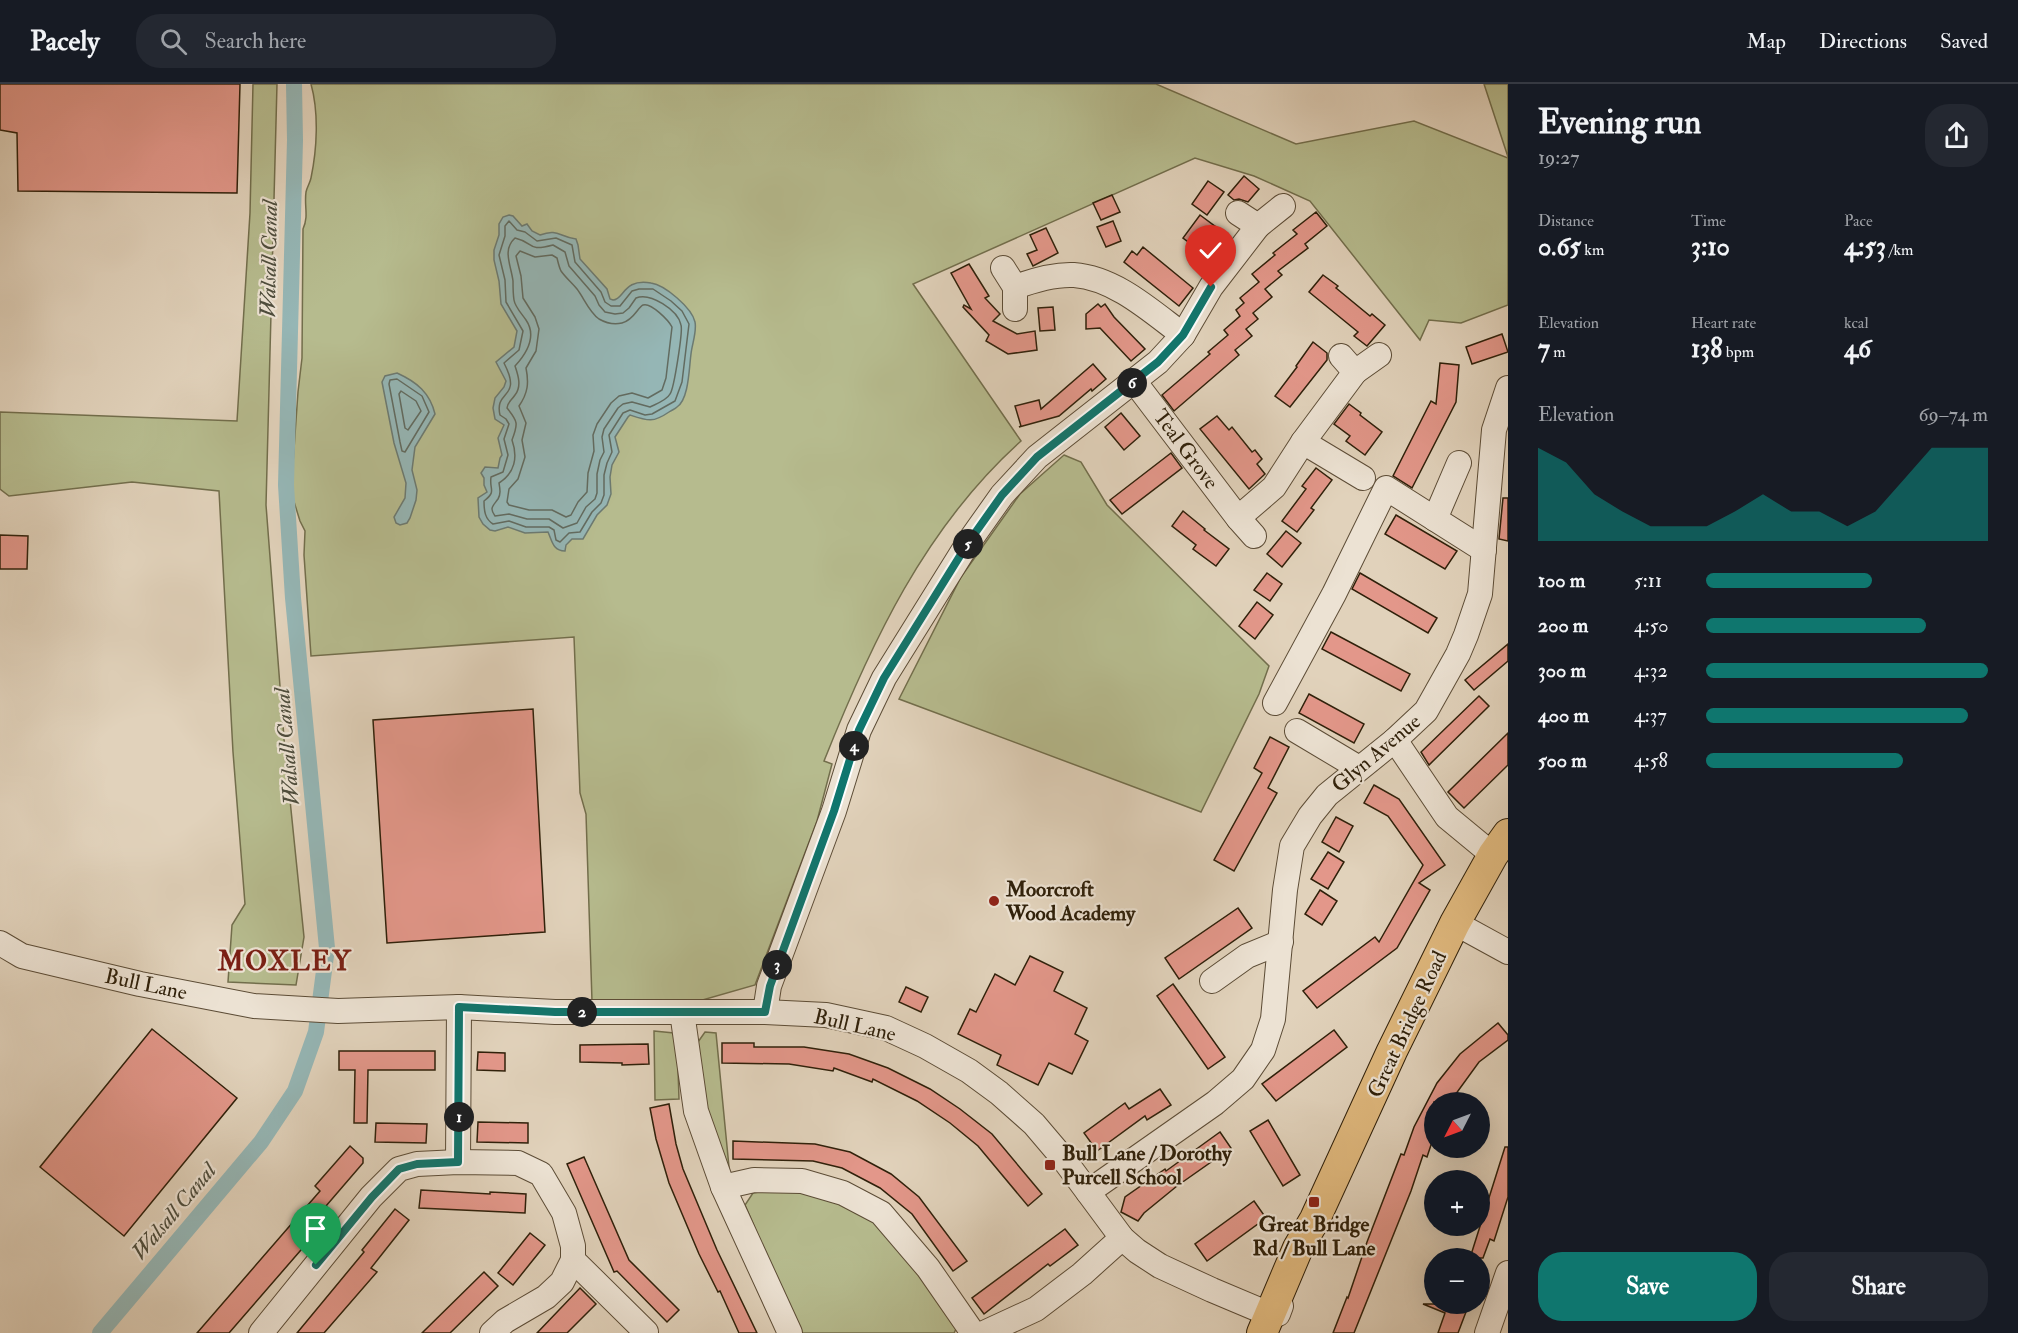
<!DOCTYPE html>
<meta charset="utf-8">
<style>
:root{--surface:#171b24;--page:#242831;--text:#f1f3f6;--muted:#9ea1a6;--line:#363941;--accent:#0f766e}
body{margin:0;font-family:"IM FELL Double Pica",serif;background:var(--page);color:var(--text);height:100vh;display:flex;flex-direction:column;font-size:22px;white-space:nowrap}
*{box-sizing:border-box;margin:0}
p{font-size:20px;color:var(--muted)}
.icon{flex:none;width:33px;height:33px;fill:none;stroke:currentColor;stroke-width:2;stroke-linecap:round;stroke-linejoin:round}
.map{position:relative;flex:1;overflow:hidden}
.drawer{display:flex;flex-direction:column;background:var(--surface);width:510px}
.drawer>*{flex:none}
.needle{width:39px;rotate:228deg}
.buttons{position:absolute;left:1424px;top:1008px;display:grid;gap:12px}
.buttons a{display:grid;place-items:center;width:66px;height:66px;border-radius:50%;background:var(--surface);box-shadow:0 6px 24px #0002;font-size:30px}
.pin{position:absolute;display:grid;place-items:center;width:51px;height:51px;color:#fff;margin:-62px -26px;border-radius:50% 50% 50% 0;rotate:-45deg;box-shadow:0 0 6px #0007}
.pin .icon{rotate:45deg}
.km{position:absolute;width:30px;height:30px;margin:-15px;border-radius:50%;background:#222;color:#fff;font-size:16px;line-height:30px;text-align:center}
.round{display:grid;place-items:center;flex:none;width:63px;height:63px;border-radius:24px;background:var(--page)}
.headline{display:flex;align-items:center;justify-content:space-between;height:102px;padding:0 30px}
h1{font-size:33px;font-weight:700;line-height:45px}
.stats{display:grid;grid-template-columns:repeat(3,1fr);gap:9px;height:102px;padding:6px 30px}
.stats div{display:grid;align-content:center}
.stats b{font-size:26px;font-weight:700}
.stats small{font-size:16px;font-weight:400}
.stats p{font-size:16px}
.chart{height:168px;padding:12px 30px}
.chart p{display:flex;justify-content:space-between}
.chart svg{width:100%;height:108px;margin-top:6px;fill:var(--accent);opacity:.7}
.action{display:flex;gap:12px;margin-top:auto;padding:12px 30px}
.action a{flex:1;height:69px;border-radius:24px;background:var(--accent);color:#fff;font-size:24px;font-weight:700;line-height:69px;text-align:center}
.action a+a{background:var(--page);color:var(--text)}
ul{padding:0 30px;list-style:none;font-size:20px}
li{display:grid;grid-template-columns:96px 72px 1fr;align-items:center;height:45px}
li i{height:15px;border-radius:8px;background:var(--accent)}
header{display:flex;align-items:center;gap:36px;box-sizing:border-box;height:84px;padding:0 30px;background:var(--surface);border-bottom:2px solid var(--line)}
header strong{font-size:28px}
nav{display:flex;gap:33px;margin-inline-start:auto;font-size:21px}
.search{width:420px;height:54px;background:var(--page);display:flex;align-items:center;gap:15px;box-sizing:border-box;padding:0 21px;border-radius:24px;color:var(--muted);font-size:22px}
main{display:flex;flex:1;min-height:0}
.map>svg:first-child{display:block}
</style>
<header>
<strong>Pacely</strong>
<div class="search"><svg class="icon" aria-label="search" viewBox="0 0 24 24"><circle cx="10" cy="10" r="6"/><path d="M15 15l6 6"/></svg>Search here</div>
<nav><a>Map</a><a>Directions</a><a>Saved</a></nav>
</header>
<main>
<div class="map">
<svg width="1508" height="1249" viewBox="0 0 1508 1249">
<rect width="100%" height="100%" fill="#e1d2bb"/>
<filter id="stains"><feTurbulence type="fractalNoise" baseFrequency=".00333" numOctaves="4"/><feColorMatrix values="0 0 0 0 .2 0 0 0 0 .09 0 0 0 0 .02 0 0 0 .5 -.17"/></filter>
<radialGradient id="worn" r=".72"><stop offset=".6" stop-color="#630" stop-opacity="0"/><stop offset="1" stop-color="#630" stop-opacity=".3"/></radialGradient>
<g fill="#b6bb8e" stroke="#726e4c" stroke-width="1.5">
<path d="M253,0h24l-11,421 19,246 19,186 -8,48 -68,-3 4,-57 13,-21 -12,-152 -14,-261 -87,-9 -123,14 -9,-7v-77l237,9 13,-208z"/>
<path d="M311,0h845l140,60 118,-23 94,37v147l-47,18 -32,-3 -9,20 -110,-139 -56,-25 -59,-18 -282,126 108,157c-96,86 -150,202 -197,320l8,3 -15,57 -62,164 -56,16h-107l-6,-187 -6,-21 -6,-156 -263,19 -7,-101 1,-24 -5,-10 -9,-29 7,-100 4,-34 1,-129c6,-13 1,-23 3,-37 1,-5 4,-9 5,-14 6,-29 8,-65 0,-94z"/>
<path d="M1484,0h24v73z"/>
<path d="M1064,371l17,7 26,43 162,161 -10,28 -58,118 -302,-113 62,-122 59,-83z"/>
<path d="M654,947l20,2 3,7 2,59 -24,1z"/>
<path d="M705,948l11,1 13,134 -7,-2 -14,-44 -10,-79z"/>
<path d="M778,1105l60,10 42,24 78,102 -4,8h-154l-55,-128 8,-12z"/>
</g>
<g fill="#95b6b5" stroke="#6c7a71" stroke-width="1.5">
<path d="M509,131l4,1 9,10 5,-2 5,7 8,4c18,-7 19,2 36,4l2,6 2,14 27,30 3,10 3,1c11,0 10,-22 38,-17 14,2 41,25 44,39 2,10 -3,22 -4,32 -2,14 -2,45 -14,53 -2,2 -5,3 -8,5 -16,11 -21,9 -39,3l-2,2 -13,20 4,15 -7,13 -2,12 1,17 -4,11 -10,10 -14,24h-11l-6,6 -1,6c-12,0 -13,-10 -17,-19l-23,1 -17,-6 -13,4 -5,-1 -7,-6 -4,-7 -1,-19 9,-6 -3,-7v-7l-3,-5 4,-6 13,1 2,-10 2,-3 -4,-17 6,-13 -9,-6 -2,-11 2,-10 9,-11 2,-6 -10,-19 18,-15 3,-16 -16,-27 -2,-23 -5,-21v-10l5,-15v-11l4,-7z"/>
<path d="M397,289c20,9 33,20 38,41l-20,33 -3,23 5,20 -1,10 -6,18 -3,5 -7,2 -4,-2 -2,-6 11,-19 1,-15 -12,-40 -12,-61 3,-6z"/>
</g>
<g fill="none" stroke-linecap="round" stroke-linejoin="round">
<g stroke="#626b60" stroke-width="1.5">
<path d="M509,137l8,9 8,2 12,9 19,-3 16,7 3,17 26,30 4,10 6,4h9l12,-15 7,-2h14l18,12 11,10 7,13 -7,58 -7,19 -23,13 -7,1 -15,-5 -7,3 -14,22 3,17 -5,11 -3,12v20l-3,8 -9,9 -12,20 -11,1 -9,9 -4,-2 -2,-10 -5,-3h-23l-17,-6 -16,3c-8,-5 -9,-13 -9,-23 13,-10 5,-11 7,-24l12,-5 5,-17 -4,-16 5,-15 -3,-5 -6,-4c-6,-26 23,-15 4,-52l15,-13 4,-19 -17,-29 -1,-22 -6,-25 6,-19v-10z"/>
<path d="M515,154c21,5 11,14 38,7l12,7 4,14 26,30 4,9 6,7 10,2 8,-1 6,-5 7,-10c14,-6 42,12 45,27 2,6 -7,64 -11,69 -3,6 -14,10 -20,13l-18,-5 -9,2 -5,4 -14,21 -2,8 2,15 -4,8 -3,14v19l-2,6 -9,8 -9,16 -14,5 -14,-9h-22l-18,-5 -14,2c-6,-8 -2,-10 3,-17 3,-5 2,-10 1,-16 16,-10 19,-26 13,-43 7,-18 5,-19 -5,-32 1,-7 4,-7 8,-13 7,-9 3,-20 0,-29 11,-12 22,-30 11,-46 -4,-6 -11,-13 -12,-20 -1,-6 -1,-13 -1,-19 -2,-16 -11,-31 2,-43z"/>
<path d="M520,167l15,6 17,-2 5,3c1,4 2,9 4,13 5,7 11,12 16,18 7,9 12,23 22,30 7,4 15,6 23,4 12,-3 16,-16 21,-18 8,-3 26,16 29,22l-6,51 -4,12 -14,8 -16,-5 -13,3 -8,7 -14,21 -4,11 1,16 -6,22 -1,19 -9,10 -7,13 -5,2 -14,-7h-23l-20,-5 -2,-3 2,-13 9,-10 7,-22 -3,-17 4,-17 -7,-17c9,-13 10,-23 7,-38l10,-17 3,-22 -4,-12 -12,-19 -2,-22 -5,-20z"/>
<path d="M397,295l25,17 7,16 -24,40 -3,-1 -2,-9 -11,-58 1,-4z"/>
<path d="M401,307l15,10 5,10 -13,19 -3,-2 -6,-34z"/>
</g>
<path stroke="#95b6b5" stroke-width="16" d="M100,1249l161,-191 34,-51 21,-59 11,-84 -34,-350 -7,-113 9,-345 -1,-56"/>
</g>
<g fill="#e3978a" stroke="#2f200a" stroke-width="1.5">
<path d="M0,0h240l-3,109 -219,-2 -1,-58 -17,-3z"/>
<path d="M1244,92l15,13 -11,13 -9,-3 -5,1 -6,-5z"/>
<path d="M1208,97l16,11 -17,23 -15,-11z"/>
<path d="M1112,111l8,17 -19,8 -8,-17z"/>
<path d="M1316,128l11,14 -22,18 3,4 -30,23 4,4 -17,14 7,8 -19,16 5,6 -12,10 6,7 -17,14 4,5 -65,56 -12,-16 48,-41 -2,-2 20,-17 -4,-5 16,-14 -4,-6 8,-7 -4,-5 19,-16 -7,-8 23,-19 -2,-2 24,-19 -4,-4z"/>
<path d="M1200,131l16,12 -17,23 -16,-12z"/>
<path d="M1113,137l8,20 -15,6 -9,-20z"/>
<path d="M1046,144l12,25 -25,13 -6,-12 10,-4 -7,-15z"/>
<path d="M1143,163l50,41 -14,18 -55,-44 8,-11 5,4z"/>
<path d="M969,180l20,32 -4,2 15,16 -7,7 24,13 18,-3 2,19 -29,4 -22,-13 3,-6 -26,-28 1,-2 7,4 -20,-36z"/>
<path d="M1323,191l15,11 -2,2 34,28 2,-2 13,11 -18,21 -13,-10 4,-4 -49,-40z"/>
<path d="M1098,220l3,3 4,-3 9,13 31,32 -14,12 -31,-33 -14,1v-15z"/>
<path d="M1053,223l2,23 -15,1 -2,-23z"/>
<path d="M1502,250l6,18 -36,12 -6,-17z"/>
<path d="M1313,258l14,11v7l-37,47 -15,-11 22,-29 -1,-1z"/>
<path d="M1440,279l19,2 -3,37 -44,86 -19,-12 38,-75 5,3z"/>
<path d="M1093,280l13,15 -14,12 -1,-2 -32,27 -40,11 2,-1 -6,-20 24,-6 2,9z"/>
<path d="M1349,320l12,9 -1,2 22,17 -17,23 -19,-14 4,-5 -16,-12z"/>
<path d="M1121,329l19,23 -16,14 -19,-23z"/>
<path d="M1217,332l12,14 3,-3 20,25 3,-2 7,9 -5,5 8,10 -16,15 -49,-60z"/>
<path d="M1171,369l11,15 -60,46 -12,-14z"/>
<path d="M1316,384l16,12 -21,28 3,2 -17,22 -15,-11 24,-32 -4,-3z"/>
<path d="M1503,414h5v43l-9,-2z"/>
<path d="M1183,427l22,18 -1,1 25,19 -13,17 -23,-17 3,-4 -24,-19z"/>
<path d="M1396,431l61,36 -12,18 -60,-35z"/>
<path d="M1286,447l15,12 -19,24 -15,-13z"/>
<path d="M0,451l28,1 -1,33h-27z"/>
<path d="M1267,489l15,11 -12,17 -16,-11z"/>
<path d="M1360,489l77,45 -9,15 -76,-44z"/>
<path d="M1257,518l16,13 -18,24 -16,-13z"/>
<path d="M1331,548l79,42 -9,17 -79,-42z"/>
<path d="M1508,560v17l-34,29 -9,-10z"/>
<path d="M1309,610l55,30 -10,19 -55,-30z"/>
<path d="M1479,612l10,10 -60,59 -8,-13z"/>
<path d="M533,625l12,223 -158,11 -14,-223z"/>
<path d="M1508,649v32l-44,43 -16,-16z"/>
<path d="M1270,653l19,10 -21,41 9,5 -43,78 -20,-11 48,-87 -8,-5z"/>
<path d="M1374,701l25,14 46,66 -26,18 11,7 -33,58 -80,60 -14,-17 72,-54 4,5 44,-77 -35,-49 -24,-13z"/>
<path d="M1336,733l17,9 -14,26 -17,-10z"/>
<path d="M1328,768l16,10 -16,27 -17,-10z"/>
<path d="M1320,806l17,11 -15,24 -17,-11z"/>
<path d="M1238,824l14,20 -73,51 -14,-21z"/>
<path d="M1030,872l33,16 -9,19 33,17 -12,26 13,7 -16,33 -23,-11 -11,22 -41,-20 4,-10 -43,-21 12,-25 6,3 19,-38 20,11z"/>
<path d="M1173,900l52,73 -17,12 -51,-73z"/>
<path d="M906,903l22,10 -7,15 -22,-10z"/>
<path d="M1498,939l10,12v5l-29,22 -29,40h-16v34l-7,21 -4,-2 -12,36 -57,142h-21l14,-36 1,1 19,-56 34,-88 3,1 10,-28 23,-44 23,-29z"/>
<path d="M152,945l85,69 -113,138 -84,-69z"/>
<path d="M1334,946l13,17 -71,54 -14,-17z"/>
<path d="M722,959h32v4h50l45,7 39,14 42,21 30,20 32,25 50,60 -14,12 -50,-60 -28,-23 -33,-22 -44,-22 -1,3 -38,-14 -1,3 -44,-7 -67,-1z"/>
<path d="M648,960l1,20 -27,1v-2l-42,-1v-17z"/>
<path d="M339,967h96v19h-67l-1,53h-13l1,-53h-16z"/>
<path d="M478,968l27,1v18l-28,-1z"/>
<path d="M1160,1005l11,16 -24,15 -2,-4 -48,35 -13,-18 41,-30 4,6z"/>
<path d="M669,1020l7,40 7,25 34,81 40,83h-18l-19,-42 -2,1 -19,-38 -30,-71 -13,-44 -6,-31z"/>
<path d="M1268,1036l32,55 -17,11 -33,-55z"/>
<path d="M478,1038l50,1v20l-51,-1z"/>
<path d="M376,1039l51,1 -1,19 -51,-1z"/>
<path d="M1220,1048l11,16 -54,38 -33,27 -6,8 -17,-9 4,-15 40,-28 1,2z"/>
<path d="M733,1057l82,3 35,8 41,22 28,23 48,64 -14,10 -41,-57 -32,-26 -38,-20 -29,-7 -80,-2z"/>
<path d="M350,1062l13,12v5l-37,43 7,7 -104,120h-32l123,-142 -5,-5z"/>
<path d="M1505,1063h3v50l-14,44 -4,-2 -7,19h-13z"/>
<path d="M584,1073l45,103 50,50 -12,12 -50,-51 -3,1 -47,-108z"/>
<path d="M421,1106l69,4v-2l36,2 -1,19 -106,-5z"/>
<path d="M1254,1117l12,17 -59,43 -12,-17z"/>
<path d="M395,1125l14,11 -38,48 6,4 -53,61h-27l67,-81 -2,-2z"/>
<path d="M1065,1145l13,16 -28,21 -2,-2 -64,50 -12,-16z"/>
<path d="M530,1149l15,12 -32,40 -15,-12z"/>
<path d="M484,1188l14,14 -48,47h-28z"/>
<path d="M580,1204l16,16 -29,29h-30z"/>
<path d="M1423,1220h46l-11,29h-20l7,-20z"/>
</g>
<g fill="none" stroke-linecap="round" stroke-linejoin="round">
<g stroke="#5c4c36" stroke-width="26">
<g id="minor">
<path d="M1258,142l25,-20"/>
<path d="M1003,184l12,19c19,-7 40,-13 59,-12 41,3 77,36 109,60"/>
<path d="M1015,225v-22"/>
<path d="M1355,288l24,-17"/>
<path d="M1134,297l104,137 16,18"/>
<path d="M1303,358l60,36"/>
<path d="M1238,434l36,-31 29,-45 52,-70 -14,-16"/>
<path d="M1435,435l24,-56"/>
<path d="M1275,619l59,-109 52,-106 98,62"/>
<path d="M1297,647l62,37"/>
<path d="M1395,656l52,77 46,38"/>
<path d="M1455,839l53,29"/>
<path d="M0,859l22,13 118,28 114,22 84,5 121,-4 96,5h210l61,3 60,13 39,18 44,25 30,22 35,31 28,33 60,81 15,13 23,15 52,24 57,24h9l3,-8"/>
<path d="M1212,897l35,-25 34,-14"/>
<path d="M682,928l14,99 27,76 67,146"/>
<path d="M765,928l4,-26 65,-175 25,-81 25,-52 84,-135 34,-48 35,-38 121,-95 25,-27 28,-48 47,-61 -20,-13"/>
<path d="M458,1078l1,-155"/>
<path d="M723,1103l31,-7 48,1 41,12 38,20 47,55 45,65"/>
<path d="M1088,1108l127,-89 28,-24 20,-29 10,-31 12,-129 7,-44 18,-30 17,-21 68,-55 31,-29 32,-57 8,-19 14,-41 14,-164 14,-42"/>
<path d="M573,1176l73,72"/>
<path d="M261,1249l110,-136 28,-28 18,-5 41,-2 60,1 23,11 23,39 9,33v14l-11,22 -16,15 -41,24 -13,12"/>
<path d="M984,1249l52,-24 46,-35 40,-36"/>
<path d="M1487,1249l21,-60"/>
</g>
</g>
<g stroke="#2f200a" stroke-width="32">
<path id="major" d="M1262,1249l36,-85 17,-29 77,-168 63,-128 38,-68 15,-21"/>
</g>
<use href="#minor" stroke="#ece2d3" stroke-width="24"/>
<use href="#major" stroke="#e0b97e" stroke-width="30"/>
</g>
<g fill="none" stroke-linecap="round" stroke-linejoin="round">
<g stroke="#fff" stroke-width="12">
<path id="route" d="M316,1181l56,-68 27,-28 18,-5 41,-2 1,-155 96,5h210l5,-26 64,-175 25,-81 25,-52 84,-135 34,-48 35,-38 121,-95 25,-27 28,-48"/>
</g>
<use href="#route" stroke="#0f766e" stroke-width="8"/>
</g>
<g fill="#8f2418" stroke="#ece2d3" stroke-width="2">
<circle cx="994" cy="817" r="6"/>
<rect x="1044" y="1075" width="12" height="12" rx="3"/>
<rect x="1308" y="1112" width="12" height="12" rx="3"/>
</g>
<g text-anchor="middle" stroke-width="4.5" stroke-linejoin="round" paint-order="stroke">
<g font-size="21" fill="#2f200a" stroke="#ece2d3">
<text transform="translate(1186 365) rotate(53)" y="7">Teal Grove</text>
<text transform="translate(1376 669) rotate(-40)" y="7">Glyn Avenue</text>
<text transform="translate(146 900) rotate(12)" y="7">Bull Lane</text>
<text transform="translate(1407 940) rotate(-65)" y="7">Great Bridge Road</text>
<text transform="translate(855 941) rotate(13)" y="7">Bull Lane</text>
</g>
<g font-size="21" font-weight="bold" fill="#2f200a" stroke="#ece2d3" text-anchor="start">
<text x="1006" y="812">Moorcroft<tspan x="1006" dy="24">Wood Academy</tspan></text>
<text x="1062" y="1076">Bull Lane / Dorothy<tspan x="1062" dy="24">Purcell School</tspan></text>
<text x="1314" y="1147" text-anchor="middle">Great Bridge<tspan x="1314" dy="24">Rd / Bull Lane</tspan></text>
</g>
<g font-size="22" font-style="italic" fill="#4e4d3d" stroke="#ece2d3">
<text transform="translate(268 175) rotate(-89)" y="8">Walsall Canal</text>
<text transform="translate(286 663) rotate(-95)" y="8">Walsall Canal</text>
<text transform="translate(173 1127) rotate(-50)" y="8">Walsall Canal</text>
</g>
<g font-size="27" font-weight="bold" letter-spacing="1.5" fill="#7a1f14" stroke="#ece2d3">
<text x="285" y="886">MOXLEY</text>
</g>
</g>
<rect width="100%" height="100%" filter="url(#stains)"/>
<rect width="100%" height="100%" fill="url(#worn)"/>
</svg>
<div class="buttons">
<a><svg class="needle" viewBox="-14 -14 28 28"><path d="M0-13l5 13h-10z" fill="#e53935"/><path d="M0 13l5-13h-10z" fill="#9ea1a6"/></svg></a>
<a>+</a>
<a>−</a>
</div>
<div class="pin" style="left:316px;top:1181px;background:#1e9e55"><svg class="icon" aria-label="arrive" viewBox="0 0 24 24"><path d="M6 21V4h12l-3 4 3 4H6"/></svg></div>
<div class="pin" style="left:1211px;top:203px;background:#d93025"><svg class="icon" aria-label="check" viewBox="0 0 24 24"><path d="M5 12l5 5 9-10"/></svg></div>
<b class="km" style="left:459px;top:1033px">1</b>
<b class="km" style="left:582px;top:928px">2</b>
<b class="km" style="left:777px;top:881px">3</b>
<b class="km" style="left:854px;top:662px">4</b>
<b class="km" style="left:968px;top:460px">5</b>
<b class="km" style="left:1132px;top:299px">6</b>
</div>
<section class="drawer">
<div class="headline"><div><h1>Evening run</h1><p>19:27</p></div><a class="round"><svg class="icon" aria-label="share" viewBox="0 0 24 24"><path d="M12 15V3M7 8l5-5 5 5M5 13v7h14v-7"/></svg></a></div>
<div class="stats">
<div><p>Distance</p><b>0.65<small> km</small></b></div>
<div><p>Time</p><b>3:10</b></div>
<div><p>Pace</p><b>4:53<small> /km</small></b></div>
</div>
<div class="stats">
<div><p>Elevation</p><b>7<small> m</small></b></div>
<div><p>Heart rate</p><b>138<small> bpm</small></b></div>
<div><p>kcal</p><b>46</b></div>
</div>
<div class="chart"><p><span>Elevation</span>69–74 m</p>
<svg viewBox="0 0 160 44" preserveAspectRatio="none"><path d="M0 44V6L10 12L20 25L30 32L40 38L50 38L60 38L70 32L80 25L90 32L100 32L110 38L120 32L130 19L140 6L150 6L160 6V44z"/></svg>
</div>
<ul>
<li><b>100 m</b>5:11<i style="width:59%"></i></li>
<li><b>200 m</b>4:50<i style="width:78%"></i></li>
<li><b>300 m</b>4:32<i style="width:100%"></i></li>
<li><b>400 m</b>4:37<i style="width:93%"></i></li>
<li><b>500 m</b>4:58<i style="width:70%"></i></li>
</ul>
<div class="action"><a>Save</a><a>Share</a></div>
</section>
</main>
